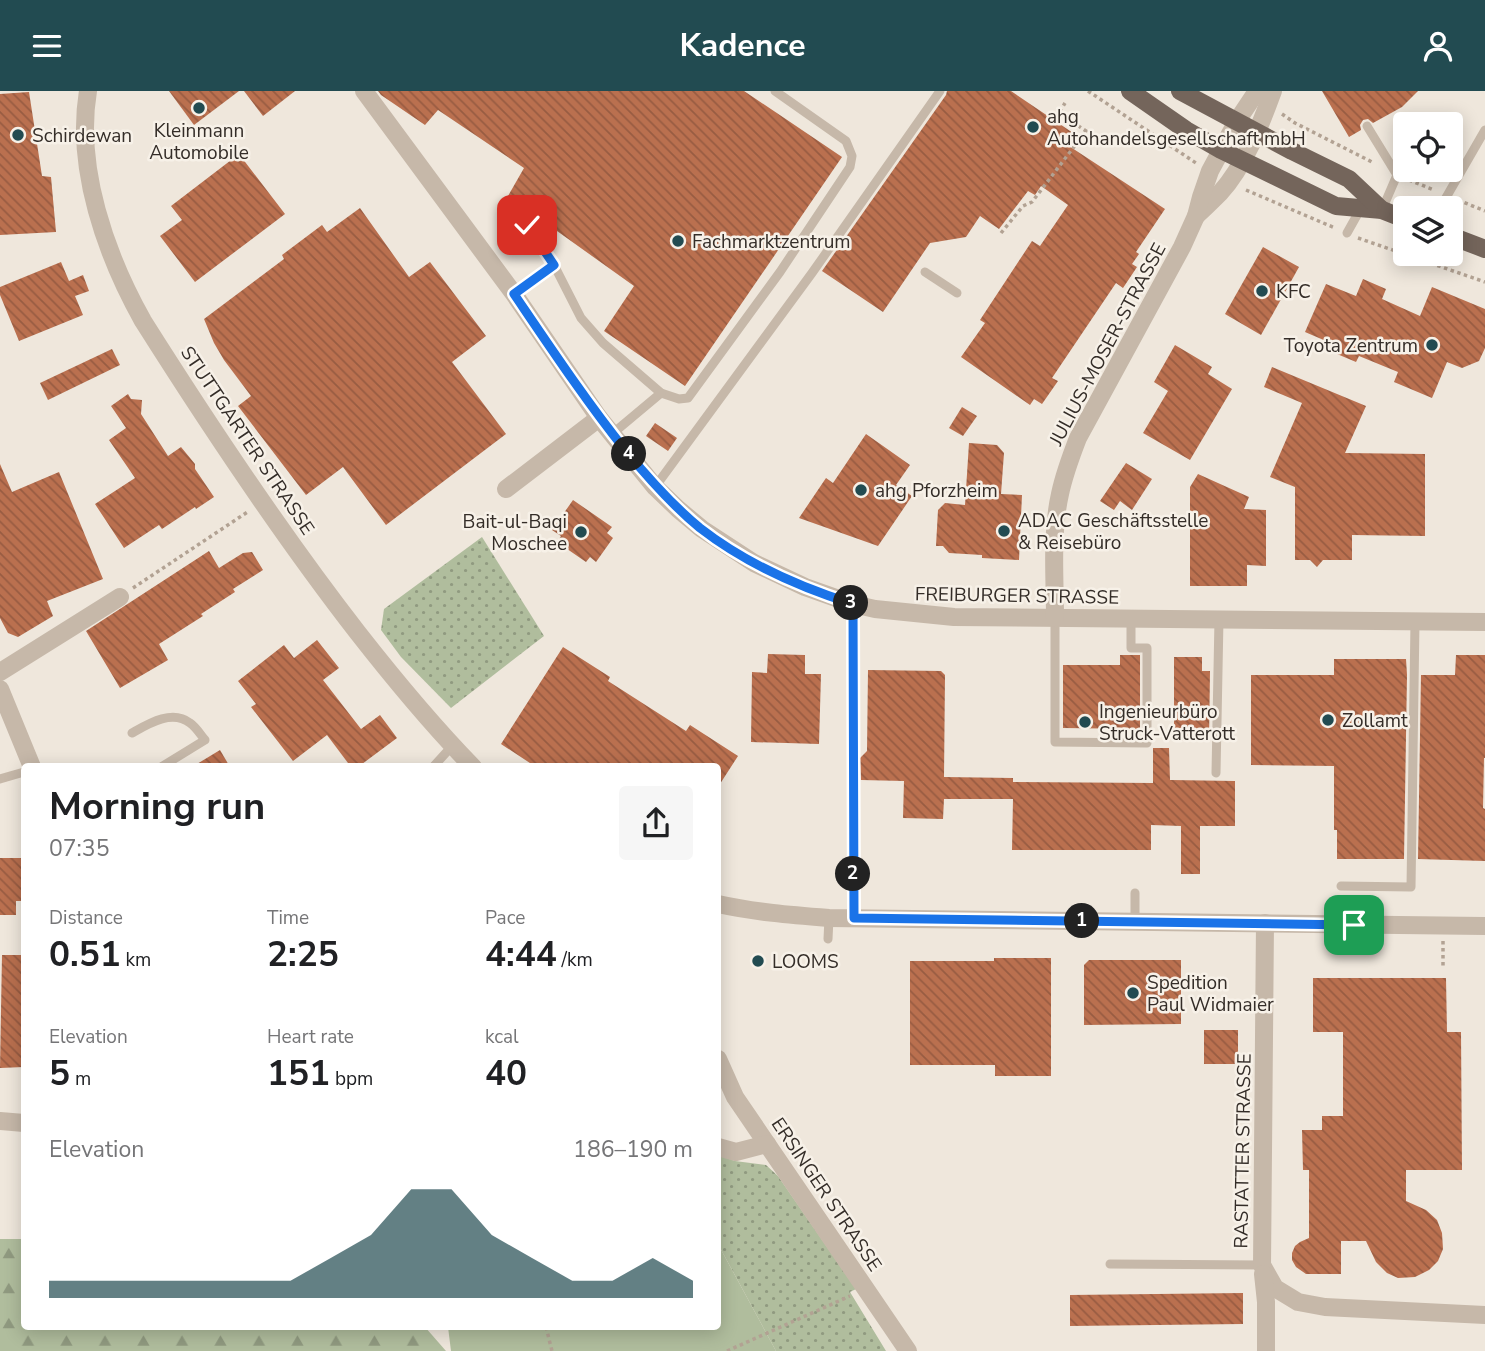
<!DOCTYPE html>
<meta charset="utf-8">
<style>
:root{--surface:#fff;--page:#f6f6f6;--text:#202124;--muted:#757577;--accent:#224b51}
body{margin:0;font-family:"Nunito Sans",sans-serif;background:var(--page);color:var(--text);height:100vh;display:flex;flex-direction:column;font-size:26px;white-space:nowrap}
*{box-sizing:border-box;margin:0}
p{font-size:23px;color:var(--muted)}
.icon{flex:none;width:38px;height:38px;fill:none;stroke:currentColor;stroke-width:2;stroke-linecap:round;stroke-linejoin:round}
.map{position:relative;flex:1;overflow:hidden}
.side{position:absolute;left:21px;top:672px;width:700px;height:567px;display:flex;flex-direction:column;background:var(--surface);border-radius:7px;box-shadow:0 4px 18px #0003}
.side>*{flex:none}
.buttons{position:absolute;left:1393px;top:21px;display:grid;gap:14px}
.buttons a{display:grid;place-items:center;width:70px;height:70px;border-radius:7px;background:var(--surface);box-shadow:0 4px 18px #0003;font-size:35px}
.pin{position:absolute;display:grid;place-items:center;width:60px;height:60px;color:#fff;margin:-30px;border-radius:14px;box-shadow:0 4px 10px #0006}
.km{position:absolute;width:35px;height:35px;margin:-18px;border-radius:50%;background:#222;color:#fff;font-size:19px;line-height:35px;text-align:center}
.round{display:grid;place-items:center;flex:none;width:74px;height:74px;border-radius:7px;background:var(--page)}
.overview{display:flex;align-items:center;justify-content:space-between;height:119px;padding:0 28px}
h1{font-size:38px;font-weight:700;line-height:52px}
.metrics{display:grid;grid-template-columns:repeat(3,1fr);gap:10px;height:119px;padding:7px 28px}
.metrics div{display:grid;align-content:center}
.metrics b{font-size:35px;font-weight:700}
.metrics small{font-size:19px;font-weight:400}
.metrics p{font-size:19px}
.chart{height:196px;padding:14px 28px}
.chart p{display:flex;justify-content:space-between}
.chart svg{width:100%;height:126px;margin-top:7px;fill:var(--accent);opacity:.7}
header{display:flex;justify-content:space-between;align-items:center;height:91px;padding:0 28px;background:var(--accent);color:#fff;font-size:32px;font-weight:700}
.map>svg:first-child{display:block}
</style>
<header><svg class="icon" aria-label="menu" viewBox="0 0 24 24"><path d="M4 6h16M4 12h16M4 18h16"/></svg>Kadence<svg class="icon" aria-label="person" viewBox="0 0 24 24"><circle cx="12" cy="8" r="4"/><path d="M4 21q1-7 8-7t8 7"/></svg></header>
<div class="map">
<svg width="1485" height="1260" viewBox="0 0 1485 1260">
<defs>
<pattern id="grass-dots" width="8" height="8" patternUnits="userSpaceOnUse" patternTransform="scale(1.75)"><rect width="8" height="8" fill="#b0bd9d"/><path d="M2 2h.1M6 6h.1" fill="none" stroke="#909a80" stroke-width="1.8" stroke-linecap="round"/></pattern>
<pattern id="forest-firs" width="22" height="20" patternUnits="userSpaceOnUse" patternTransform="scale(1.75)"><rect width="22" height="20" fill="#b0bd9d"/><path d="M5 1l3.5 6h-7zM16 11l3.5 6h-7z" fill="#909a80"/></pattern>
<pattern id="building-back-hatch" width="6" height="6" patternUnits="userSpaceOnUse" patternTransform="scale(1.75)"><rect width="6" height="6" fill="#ba704f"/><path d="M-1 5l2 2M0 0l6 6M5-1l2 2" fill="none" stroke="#985c42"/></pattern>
</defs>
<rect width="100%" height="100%" fill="#efe7dc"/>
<g fill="url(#grass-dots)">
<path d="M482,446l62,99 -93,72 -50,-51 -20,-27 3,-21z"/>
<path d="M718,1064l17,6 31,4 12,11 78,113 -6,3 36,59h-110l-58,-107z"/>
</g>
<path fill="url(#forest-firs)" d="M0,1148h24v88h401l21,24h-446z"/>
<path fill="#b0bd9d" d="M718,1153l58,107h-325l-3,-24h270z"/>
<g fill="url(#building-back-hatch)">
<path d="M169,0h70l-45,34z"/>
<path d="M244,0h51l-32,25z"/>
<path d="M378,0h366l98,66 -157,229 -81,-55 30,-45 -126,-90 16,-28 -86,-58 -13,15 -44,-30z"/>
<path d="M947,0h64l65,44 -7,11 96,63 -29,43 3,2 -7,10 5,3 -14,21 -7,-5 -64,95 6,3 -16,23 -8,-5 -4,6 -69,-48 24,-34 -5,-3 52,-79 8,5 28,-41 -27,-19 -6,9 -7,-4 -29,38 -19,-13 -14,21 -36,6 -47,69 -61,-41 124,-176z"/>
<path d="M1322,0h96l-16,16 -29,16 -5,-4 -5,1 -3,5 1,5 -12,7z"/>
<path d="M29,1l13,84 9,1 5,55 -56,3v-141z"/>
<path d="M239,63l46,60 -90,68 -35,-46 22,-16 -11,-14z"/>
<path d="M360,117l49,69 21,-15 56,74 -34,26 54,72 -120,91 -43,-58 -37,28 -68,-89 13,-10 -27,-36 -10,-17 -10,-24 80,-60 -2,-4 40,-30 5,7z"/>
<path d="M1263,156l36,20 -38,68 -36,-21z"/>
<path d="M61,171l8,19 14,-6 6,16 -14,5 8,19 -64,26 -19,-46v-8z"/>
<path d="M1363,188l23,10 -4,10 38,17 12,-29 53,22v39l-6,13 -17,7 -15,-6 -15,36 -38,-16 4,-10 -39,-16 -3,6 -26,-11 3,-7 -28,-12 21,-48 30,12z"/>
<path d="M1175,254l37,22 -4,7 24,15 -42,71 -47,-27 25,-42 -14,-9z"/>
<path d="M112,258l8,16 -72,35 -8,-17z"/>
<path d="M1272,276l94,39 -21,47 80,1v82l-73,-1v25h-29l-6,7 -7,-7h-15v-73l-25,-10 32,-74 -38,-16z"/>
<path d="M128,303l3,5 11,1 -1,14 27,42 13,-9 14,17v5l19,28 -18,12 -1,-2 -33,22 -3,-4 -35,23 -29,-44 40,-26 -26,-38 17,-12 -15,-22z"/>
<path d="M962,316l15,9 -14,20 -14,-8z"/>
<path d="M655,332l22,15 -9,13 -22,-15z"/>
<path d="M866,343l44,31 -14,20 16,11 -34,50 -79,-28 27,-40 7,5z"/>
<path d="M969,352l28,2 7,8 -3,41 21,1 -3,65 -37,-2v-3l-33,-2 -6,-7h-7l2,-36 7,-7 20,2z"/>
<path d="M1126,372l26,16 -20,31 -12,-9 -6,9 -14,-9z"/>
<path d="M0,373l12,28 47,-20 44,107 -56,22 6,15 -35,21 -10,-4 -8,-15z"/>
<path d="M1198,383l51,23 -5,12 22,1v56l-19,-1v21h-57v-99z"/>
<path d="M573,409l39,27 -5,6 6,5 -17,24 -6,-5 -4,5 -29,-20 4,-6 -9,-6z"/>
<path d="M209,460l10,17 24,-15 9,-1 11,18 -30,19 2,3 -34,22 2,2 -44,28 9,16 -48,28 -34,-57z"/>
<path d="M317,549l22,28 -16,12 38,49 19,-14 17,23 -39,29h-7l-24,-32 -34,26 -42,-54 5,-3 -18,-23 46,-36 10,13z"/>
<path d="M563,556l47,30 -2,4 78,50 4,-6 48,31 -20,31v-20h-182l-35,-23z"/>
<path d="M768,563l37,1v19h16l-2,70 -68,-2 1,-70 15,1z"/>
<path d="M1120,564h20v74l-77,-1v-63h57z"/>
<path d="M1456,564h29v103h-1l-1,50 2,1v52l-67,-2 3,-184h34z"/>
<path d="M1174,566h28v14h8l-1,70h-35z"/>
<path d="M1334,568h72l1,16 -3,184h-67v-29h-3v-64l-83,-1v-90h83z"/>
<path d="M868,579l73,1 4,4 -1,102 69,1v4l140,1v-35h16l1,32 65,1v45h-35v48h-19v-48l-30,-1v25h-139l1,-51h-69l-1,20 -40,-1 1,-37 -43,-1 -1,-22 7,-7z"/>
<path d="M220,659l10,17h-38z"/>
<path d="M0,767h24v43h-8v14h-16z"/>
<path d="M2,864h22v112l-24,1z"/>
<path d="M994,867h57v118h-56v-11h-85v-104h84z"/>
<path d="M1089,869h92v64l-97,1v-60z"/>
<path d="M1313,887h133l1,54h14l1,138h-56v31l20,9 11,10 5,13 1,16 -5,12 -9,9 -14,7 -17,1 -11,-5 -11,-11 -10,-21h-25v33h-35l-10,-7 -4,-7v-7l3,-7 5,-4 9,-4v-68h-6l-1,-40h20v-14h21v-84h-30z"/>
<rect x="1204" y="939" width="34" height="34"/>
<path d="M1243,1202v31l-173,2v-31z"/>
</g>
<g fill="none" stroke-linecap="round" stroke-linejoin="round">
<g stroke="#b2a293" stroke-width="3.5" stroke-dasharray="3.5 3.5" stroke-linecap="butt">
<path d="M1088,0l108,72"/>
<path d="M1282,23l13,9 79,40"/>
<path d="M1409,89l25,10"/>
<path d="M1246,99l89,38"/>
<path d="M1458,109l27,11"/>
<path d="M1001,142l22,-27 9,-4 54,-71 -27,-18 6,-10"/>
<path d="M1358,147l127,44"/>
<path d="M133,497l116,-77"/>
<path d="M1443,850v26"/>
<path d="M546,1236l6,24"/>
<path d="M727,1260l123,-55"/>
</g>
<g stroke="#c6b8a9" stroke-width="9">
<path d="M1367,35l30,49 -15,35"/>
<path d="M1440,117l45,-78"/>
<path d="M527,134l27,40"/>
<path d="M1347,142l14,-25"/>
<path d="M925,181l32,21"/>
<path d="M514,203l40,-29 27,53 22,25 58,50 18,6 9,-1 92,-126 70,-105 2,-11 -6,-15 -71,-50"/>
<path d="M612,343l49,-41"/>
<path d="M655,396l157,-214 128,-182"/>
<path d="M853,513l1,314"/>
<path d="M1055,527v124l92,1v-95h-16v-29"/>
<path d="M132,642c16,-9 40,-24 58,-10 6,4 10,11 15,17l-44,27"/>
<path d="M433,676l20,-22"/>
<path d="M1216,682l3,-154"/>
<path d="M0,688l24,-7"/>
<path d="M1341,795l70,1 4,-265"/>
<path d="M1135,802v29"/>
<path d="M828,848l1,-21"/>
<path d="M1110,1173l152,1"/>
</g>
<g stroke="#c6b8a9" stroke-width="18">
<path d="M88,0c-13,77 18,164 55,230 67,106 138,213 215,312 36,46 74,92 115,134"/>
<path d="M364,0l150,203 85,124 56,69 23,22 24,20 52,34 51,24 48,17 22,5 79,8 531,5"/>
<path d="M1196,125c8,-7 16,-15 24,-23 24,-26 41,-69 53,-102"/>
<path d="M506,398l93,-71"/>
<path d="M1055,527c0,-41 -4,-84 5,-124 4,-19 11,-38 18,-56l104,-191 14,-31 5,-19 9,-26 27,-50 20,-30"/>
<path d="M0,581l120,-75"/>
<path d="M0,598l32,78"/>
<path d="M718,813c36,8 73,11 111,14l656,8"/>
<path d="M1265,832l-3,342 13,23 23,14 27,5 160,8"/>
<path d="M718,968l17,38 173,254"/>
<path d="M0,1030l24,2"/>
<path d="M718,1056l18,5 31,-8"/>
<path d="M1263,1183l3,28v49"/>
</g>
<g stroke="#74655b" stroke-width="18">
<path d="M1130,0l56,39 35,20 115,56 46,4 23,9"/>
<path d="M1180,0l112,60 57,28 33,31"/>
<path d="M1451,145l34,13"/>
</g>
</g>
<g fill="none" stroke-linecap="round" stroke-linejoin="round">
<g stroke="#fff" stroke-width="14">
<path id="route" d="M527,134l27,40 -40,29c36,53 72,107 112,157 23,28 46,54 74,77 45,35 99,59 153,76l1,314 500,7"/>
</g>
<use href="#route" stroke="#1a73e8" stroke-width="9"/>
</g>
<g fill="#224b51" stroke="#f7f1e8" stroke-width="2.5">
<circle cx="199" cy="17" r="7"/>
<circle cx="1033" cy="36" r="7"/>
<circle cx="18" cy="44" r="7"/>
<circle cx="678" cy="150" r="7"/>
<circle cx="1262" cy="200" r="7"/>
<circle cx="1432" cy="254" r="7"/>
<circle cx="861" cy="399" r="7"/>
<circle cx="1004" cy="440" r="7"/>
<circle cx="581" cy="441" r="7"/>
<circle cx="1328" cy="629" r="7"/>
<circle cx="1085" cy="631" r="7"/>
<circle cx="758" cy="870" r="7"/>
<circle cx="1133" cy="902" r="7"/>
</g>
<g text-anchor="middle" stroke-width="5" stroke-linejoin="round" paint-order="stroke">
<g font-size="19" fill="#342d28" stroke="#f7f1e8" text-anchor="start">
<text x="1047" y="32">ahg<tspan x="1047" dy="22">Autohandelsgesellschaft mbH</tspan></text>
<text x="199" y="46" text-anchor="middle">Kleinmann<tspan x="199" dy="22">Automobile</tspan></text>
<text x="32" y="51">Schirdewan</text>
<text x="692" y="157">Fachmarktzentrum</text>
<text x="1276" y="207">KFC</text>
<text x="1418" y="261" text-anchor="end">Toyota Zentrum</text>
<text x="875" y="406">ahg Pforzheim</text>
<text x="1018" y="436">ADAC Geschäftsstelle<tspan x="1018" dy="22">&amp; Reisebüro</tspan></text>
<text x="567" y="437" text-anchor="end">Bait-ul-Baqi<tspan x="567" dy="22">Moschee</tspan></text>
<text x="1099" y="627">Ingenieurbüro<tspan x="1099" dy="22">Struck-Vatterott</tspan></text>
<text x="1342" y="636">Zollamt</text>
<text x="772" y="877">LOOMS</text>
<text x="1147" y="898">Spedition<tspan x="1147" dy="22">Paul Widmaier</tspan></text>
</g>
<g font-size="19" fill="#342d28" stroke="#f7f1e8">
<text transform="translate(1107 253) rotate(-62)" y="7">JULIUS-MOSER-STRASSE</text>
<text transform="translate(248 349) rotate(56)" y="7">STUTTGARTER STRASSE</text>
<text transform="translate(1017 504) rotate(1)" y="7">FREIBURGER STRASSE</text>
<text transform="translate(1242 1060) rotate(-89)" y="7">RASTATTER STRASSE</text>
<text transform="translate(827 1103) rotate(56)" y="7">ERSINGER STRASSE</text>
</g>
</g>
</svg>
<div class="buttons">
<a><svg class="icon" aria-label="locate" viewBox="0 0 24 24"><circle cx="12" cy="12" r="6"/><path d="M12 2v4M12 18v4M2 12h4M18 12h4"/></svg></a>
<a><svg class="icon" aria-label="layers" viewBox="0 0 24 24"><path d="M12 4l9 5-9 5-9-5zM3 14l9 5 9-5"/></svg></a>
</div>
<div class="pin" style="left:1354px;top:834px;background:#1e9e55"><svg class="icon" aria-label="arrive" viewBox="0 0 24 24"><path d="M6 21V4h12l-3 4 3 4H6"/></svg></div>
<div class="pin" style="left:527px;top:134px;background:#d93025"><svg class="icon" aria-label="check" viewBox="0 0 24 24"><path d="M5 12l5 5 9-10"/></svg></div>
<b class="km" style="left:1082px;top:830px">1</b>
<b class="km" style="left:853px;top:783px">2</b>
<b class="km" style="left:851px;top:512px">3</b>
<b class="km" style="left:629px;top:363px">4</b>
<section class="side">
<div class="overview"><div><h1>Morning run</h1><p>07:35</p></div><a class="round"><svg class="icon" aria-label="share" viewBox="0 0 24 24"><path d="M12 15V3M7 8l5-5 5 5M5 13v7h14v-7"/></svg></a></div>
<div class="metrics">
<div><p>Distance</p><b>0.51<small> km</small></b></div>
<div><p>Time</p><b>2:25</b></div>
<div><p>Pace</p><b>4:44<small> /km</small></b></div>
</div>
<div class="metrics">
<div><p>Elevation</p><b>5<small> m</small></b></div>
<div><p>Heart rate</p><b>151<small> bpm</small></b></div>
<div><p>kcal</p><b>40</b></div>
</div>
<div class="chart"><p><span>Elevation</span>186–190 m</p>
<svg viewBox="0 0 160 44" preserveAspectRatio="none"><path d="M0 44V38L10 38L20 38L30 38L40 38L50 38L60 38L70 30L80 22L90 6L100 6L110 22L120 30L130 38L140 38L150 30L160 38V44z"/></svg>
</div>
</section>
</div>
